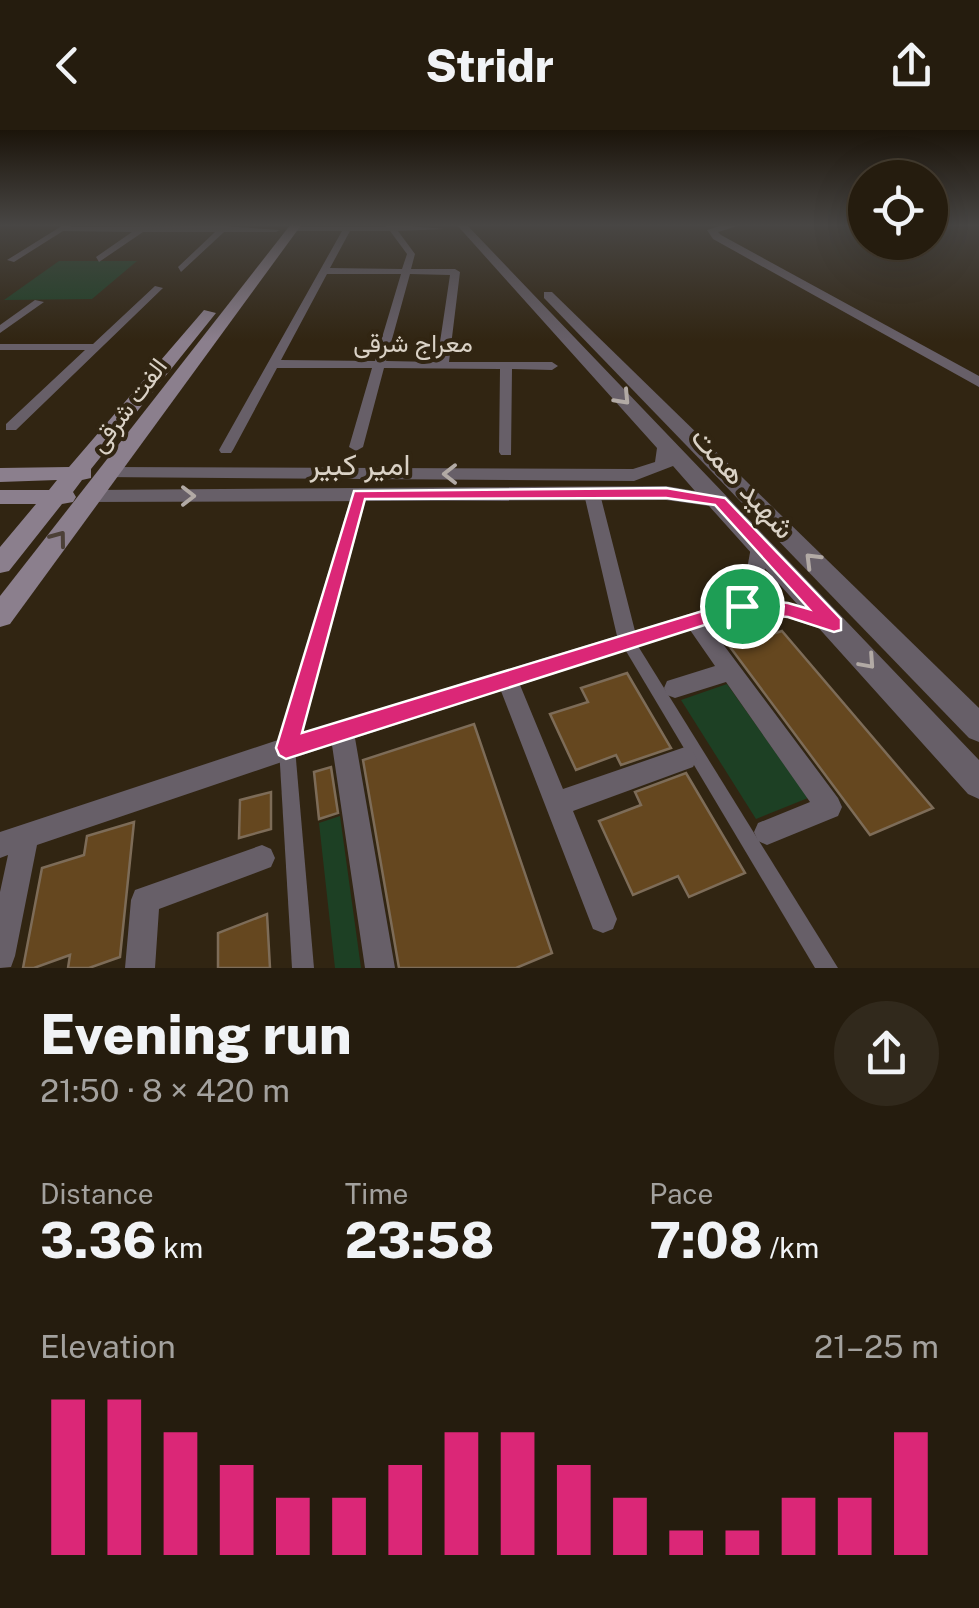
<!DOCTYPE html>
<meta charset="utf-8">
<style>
:root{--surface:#251c0e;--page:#31291c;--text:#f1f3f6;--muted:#a3a19e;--line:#423a2e;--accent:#db2777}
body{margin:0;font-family:"Public Sans",Vazirmatn,sans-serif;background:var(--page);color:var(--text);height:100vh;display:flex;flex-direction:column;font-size:38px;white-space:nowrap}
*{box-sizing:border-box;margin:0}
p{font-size:32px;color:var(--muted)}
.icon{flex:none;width:55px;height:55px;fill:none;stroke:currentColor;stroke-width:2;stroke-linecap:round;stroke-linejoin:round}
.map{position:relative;height:838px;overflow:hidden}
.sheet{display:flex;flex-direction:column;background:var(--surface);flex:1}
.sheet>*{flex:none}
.controls{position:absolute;left:848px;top:30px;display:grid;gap:20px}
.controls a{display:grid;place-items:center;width:100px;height:100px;border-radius:50%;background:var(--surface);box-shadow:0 10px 40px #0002,0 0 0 2px var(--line);font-size:50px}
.pin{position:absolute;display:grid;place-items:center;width:85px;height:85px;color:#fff;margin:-42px;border:5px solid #fff;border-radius:50%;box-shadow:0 2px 10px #0007}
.round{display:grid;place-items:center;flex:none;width:105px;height:105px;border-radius:52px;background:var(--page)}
.overview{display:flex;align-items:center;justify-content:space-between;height:170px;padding:0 40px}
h1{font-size:55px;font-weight:800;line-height:75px}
.figures{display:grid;grid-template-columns:repeat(3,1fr);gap:15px;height:170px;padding:10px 40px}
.figures div{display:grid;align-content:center}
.figures b{font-size:50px;font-weight:800}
.figures small{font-size:28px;font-weight:400}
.figures p{font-size:28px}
.chart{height:280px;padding:20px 40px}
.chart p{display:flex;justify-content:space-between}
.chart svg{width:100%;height:180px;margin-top:10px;stroke:var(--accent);stroke-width:6}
header{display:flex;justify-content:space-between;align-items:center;height:130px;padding:0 40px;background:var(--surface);font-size:45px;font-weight:800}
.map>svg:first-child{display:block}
</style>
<header><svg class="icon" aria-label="back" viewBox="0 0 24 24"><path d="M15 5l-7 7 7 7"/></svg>Stridr<svg class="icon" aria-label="share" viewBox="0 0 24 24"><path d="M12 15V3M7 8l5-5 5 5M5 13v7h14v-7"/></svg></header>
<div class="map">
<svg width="979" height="838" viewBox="0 0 979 838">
<rect width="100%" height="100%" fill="#312512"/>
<g fill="#1d4024">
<path d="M59,131h78l-45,38 -88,1z"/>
<path d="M727,554l81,114 -52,21 -75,-119z"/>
<path d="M340,686l21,152h-26l-16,-145z"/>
</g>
<g fill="#65471f" stroke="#7d6c58" stroke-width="2.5">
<path d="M782,501l151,177 -63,27 -140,-188z"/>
<path d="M627,543l44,75 -50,17 -5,-10 -40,15 -26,-56 38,-12 -7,-14z"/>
<path d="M474,594l78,229 -36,15h-117l-36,-208z"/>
<path d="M331,637l7,46 -19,6 -5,-47z"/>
<path d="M686,643l59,100 -56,24 -11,-21 -45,19 -34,-74 42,-16 -6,-13z"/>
<path d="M271,662v37l-32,9 1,-38z"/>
<path d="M134,692l-14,135 -31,11h-21l2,-13 -36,13h-11l19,-100 42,-13 3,-19z"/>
<path d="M267,784l3,54h-52v-35z"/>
</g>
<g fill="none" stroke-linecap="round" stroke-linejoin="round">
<g fill="#675f68" fill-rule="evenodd">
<path d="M628,506l5,2 205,330h-23l-192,-322 -2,-4 2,-4z"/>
<path d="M287,610l6,2 2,6 19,220h-22l-13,-220 2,-6z"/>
</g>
<g fill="#675f68" fill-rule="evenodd">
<path d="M65,94h9l-3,3 153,-1 56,4 -4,2h-52l-43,40 -3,-5 37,-35h-72l-44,30 -3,-5 36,-25 -69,-1 -49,31 -7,-2z"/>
<path d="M384,94l61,5 -47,2 17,23 -4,15h44l5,3 -11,90h103l6,4 -6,4 -40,-1 -1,86h-10l-2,-3 1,-83 -116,-1 -21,79 -7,4 -7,-4 23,-79h-95l-44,82 -2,3h-10l-2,-3 123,-219h-49l-3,-4h96zM350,101h40l17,23 -5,15 -72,-1zM327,144h74l-26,87 -94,-1zM410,144l40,1 -13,87 -51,-1z"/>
<path d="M155,156l8,2 -147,142h-10v-6l79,-74h-85v-6h93z"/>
<path d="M35,170l9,2 -44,31v-8z"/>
<path d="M592,359l8,5 35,137 99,-31 10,-14 7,-39 9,-6 9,6 -7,40 -7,13 33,2 49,16 3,6 -3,6 -7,2 -42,-14 -47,-4 -33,10 130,174 4,9 -4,9 -71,29 -9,-4 -4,-9 4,-9 52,-21 -84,-120 -51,16 -8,-3 -3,-7 3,-7 48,-15 -25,-36 -170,55 43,104 122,-42 8,4 4,8 -4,8 -120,44 44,108 -4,10 -10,4 -10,-4 -92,-238 -146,47 40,230h-30l-33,-223 -295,100 -22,111 -4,11 -11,1v-76l8,-37 -8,3v-26l278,-92 75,-249 6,-1 8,5 -64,237 314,-96 -33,-142z"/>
<path d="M262,715l9,4 4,9 -4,9 -112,42 -4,59h-30l6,-68 4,-10z"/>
</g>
<g fill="#675f68" fill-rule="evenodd">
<path d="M456,94h10l513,536v39l-11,-5 -259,-288 -43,-6 -583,2 -3,-5 10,-7 576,-4 29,5 -22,-25 -39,15 -533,-4 -3,-4 3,-4 7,-2 525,2 22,-7 2,-14z"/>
<path d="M726,94h18l-26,8 3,3 258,141v11l-266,-148 -6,-9z"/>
<path d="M544,162h8l427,416v34l-10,-4 -425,-440z"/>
</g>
<g fill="#8b7f8d" fill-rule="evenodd">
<path d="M291,94h11l-292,400 -10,3v-31z"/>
<path d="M204,180l12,3 -125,156v9l-9,2 -9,12 3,5 -3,5 -11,2 -53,67 -9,2v-26l36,-43h-36v-14h49l8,-10 -57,2v-14l69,-1z"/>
</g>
</g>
<defs><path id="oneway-chevron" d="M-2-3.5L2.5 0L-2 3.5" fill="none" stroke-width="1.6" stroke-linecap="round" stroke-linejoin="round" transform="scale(2.5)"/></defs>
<g stroke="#b2aaa5">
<use href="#oneway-chevron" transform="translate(623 268) rotate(47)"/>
<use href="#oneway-chevron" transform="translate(450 344) rotate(-180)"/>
<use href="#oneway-chevron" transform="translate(188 366)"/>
<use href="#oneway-chevron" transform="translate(812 430) rotate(-135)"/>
<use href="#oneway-chevron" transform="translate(868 532) rotate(48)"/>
</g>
<use stroke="#4c4037" href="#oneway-chevron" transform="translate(59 408) rotate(-53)"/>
<linearGradient id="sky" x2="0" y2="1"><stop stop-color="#1b140a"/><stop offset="0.45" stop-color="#484644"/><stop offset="1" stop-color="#484644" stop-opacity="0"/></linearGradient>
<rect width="979" height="211" fill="url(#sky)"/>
<path fill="#db2777" stroke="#fff" stroke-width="2.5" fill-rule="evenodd" d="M666,358l59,10 116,121v11l-7,2 -46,-15 -46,-4 -456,146 -7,-4 -3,-7 78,-257zM666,368l49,7 94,104 -21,-6 -46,-4 -440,134 63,-234z"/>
<g text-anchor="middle" stroke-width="8" stroke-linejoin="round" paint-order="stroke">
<g font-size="25" fill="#dad2c6" stroke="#312512">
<text x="413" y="222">معراج شرقی</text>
<text transform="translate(128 275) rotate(-53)" y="9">الفت شرقی</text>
</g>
<g font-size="30" fill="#dad2c6" stroke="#312512">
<text x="360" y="345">امیر کبیر</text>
<text transform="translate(743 353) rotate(48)" y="10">شهید همت</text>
</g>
</g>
</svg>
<div class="controls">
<a><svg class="icon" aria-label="locate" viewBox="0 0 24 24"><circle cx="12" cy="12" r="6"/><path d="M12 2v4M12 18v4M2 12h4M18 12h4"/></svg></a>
</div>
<div class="pin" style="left:742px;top:476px;background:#1e9e55"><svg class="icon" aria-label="arrive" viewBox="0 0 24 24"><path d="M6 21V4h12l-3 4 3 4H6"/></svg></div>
</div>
<section class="sheet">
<div class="overview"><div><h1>Evening run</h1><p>21:50 · 8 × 420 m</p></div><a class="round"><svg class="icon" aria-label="share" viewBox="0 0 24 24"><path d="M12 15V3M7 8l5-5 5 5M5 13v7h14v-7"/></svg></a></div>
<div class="figures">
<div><p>Distance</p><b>3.36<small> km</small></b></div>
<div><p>Time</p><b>23:58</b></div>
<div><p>Pace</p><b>7:08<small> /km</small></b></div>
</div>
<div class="chart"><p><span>Elevation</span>21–25 m</p>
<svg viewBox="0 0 160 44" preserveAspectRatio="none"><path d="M5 44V6M15 44V6M25 44V14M35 44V22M45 44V30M55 44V30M65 44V22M75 44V14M85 44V14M95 44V22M105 44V30M115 44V38M125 44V38M135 44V30M145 44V30M155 44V14"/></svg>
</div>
</section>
